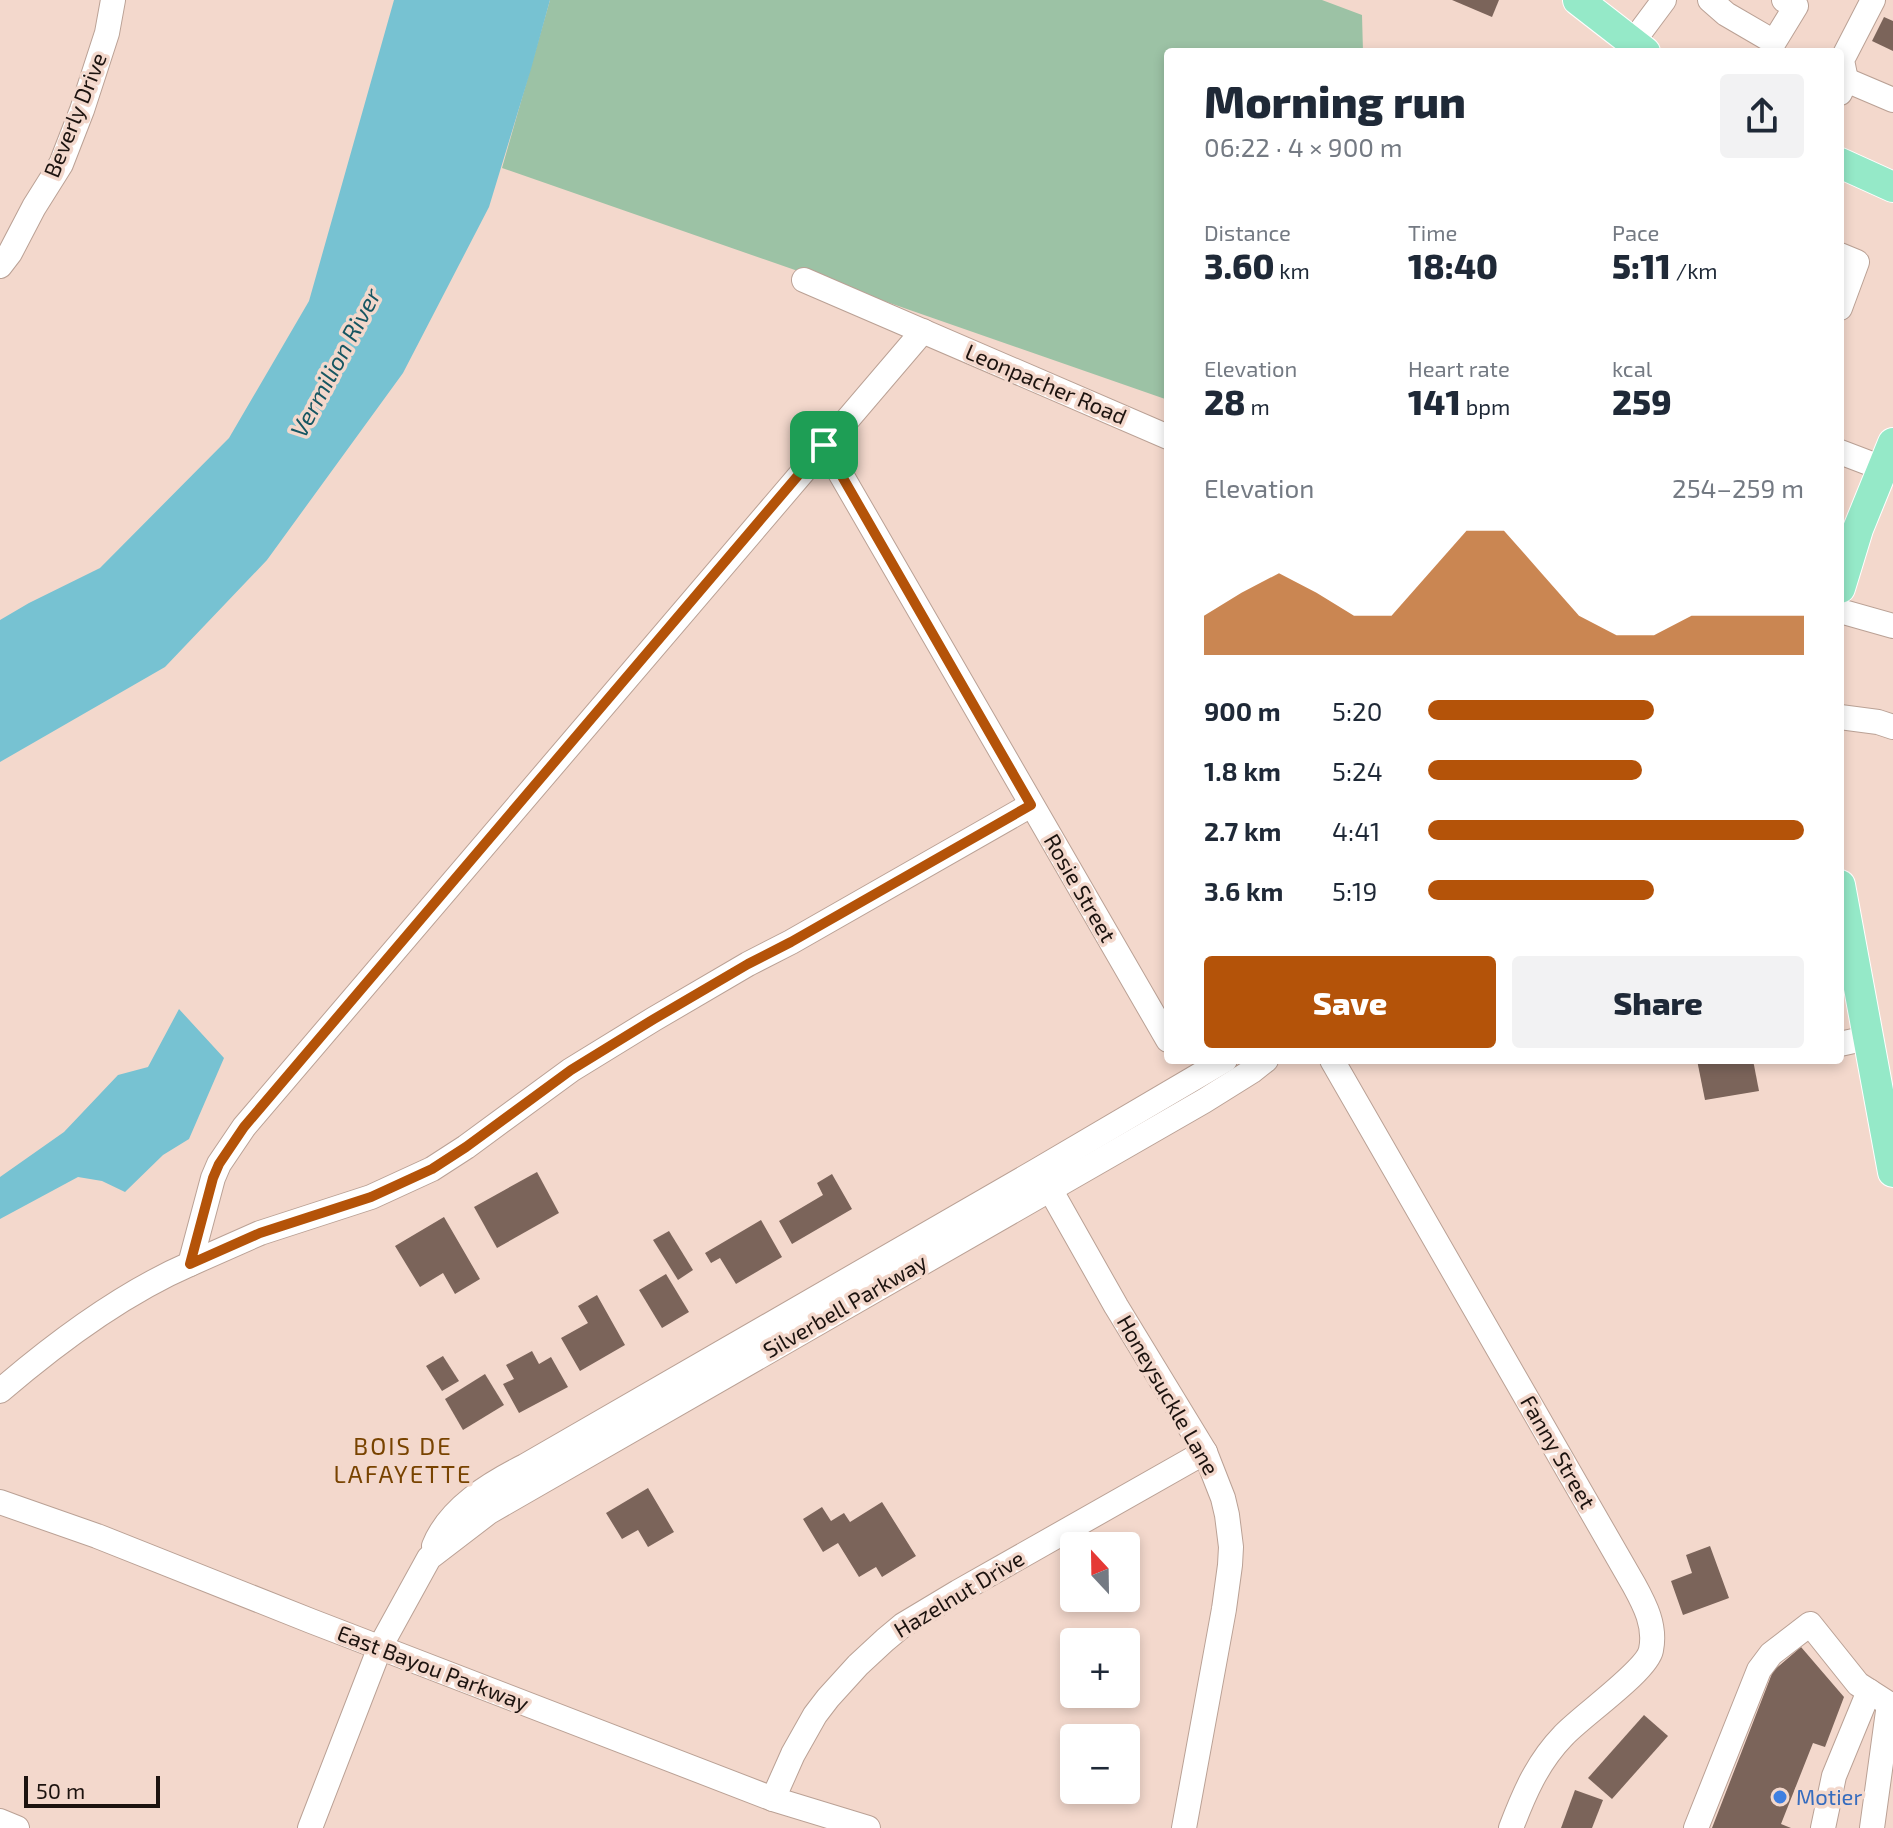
<!DOCTYPE html>
<meta charset="utf-8">
<style>
:root{--surface:#fff;--page:#f2f2f3;--text:#1f2937;--muted:#747a83;--accent:#b45309}
body{margin:0;font-family:"Exo 2",sans-serif;background:var(--page);color:var(--text);height:100vh;display:flex;flex-direction:column;font-size:30px;white-space:nowrap}
*{box-sizing:border-box;margin:0}
p{font-size:26px;color:var(--muted)}
.icon{flex:none;width:44px;height:44px;fill:none;stroke:currentColor;stroke-width:2;stroke-linecap:round;stroke-linejoin:round}
.map{position:relative;flex:1;overflow:hidden}
.sheet{position:absolute;left:1164px;top:48px;width:680px;height:1016px;display:flex;flex-direction:column;background:var(--surface);border-radius:8px;box-shadow:0 4px 12px #0003}
.sheet>*{flex:none}
.needle{width:52px;rotate:338deg}
.controls{position:absolute;left:1060px;top:1532px;display:grid;gap:16px}
.controls a{display:grid;place-items:center;width:80px;height:80px;border-radius:8px;background:var(--surface);box-shadow:0 4px 12px #0003;font-size:40px}
.scale{position:absolute;left:24px;bottom:20px;width:136px;box-sizing:border-box;padding-left:8px;border:4px solid #1c130f;border-top:0;font-size:22px;line-height:28px;white-space:nowrap;color:#1c130f;-webkit-text-stroke:6px #f3d8cc;paint-order:stroke}
.pin{position:absolute;display:grid;place-items:center;width:68px;height:68px;color:#fff;margin:-34px;border-radius:16px;box-shadow:0 4px 12px #0006}
.round{display:grid;place-items:center;flex:none;width:84px;height:84px;border-radius:8px;background:var(--page)}
.overview{display:flex;align-items:center;justify-content:space-between;height:136px;padding:0 40px}
h1{font-size:44px;font-weight:800;line-height:60px}
.stats{display:grid;grid-template-columns:repeat(3,1fr);gap:12px;height:136px;padding:8px 40px}
.stats div{display:grid;align-content:center}
.stats b{font-size:34px;font-weight:800}
.stats small{font-size:22px;font-weight:400}
.stats p{font-size:22px}
.chart{height:224px;padding:16px 40px}
.chart p{display:flex;justify-content:space-between}
.chart svg{width:100%;height:144px;margin-top:8px;fill:var(--accent);opacity:.7}
.primary-button{display:flex;gap:16px;margin-top:auto;padding:16px 40px}
.primary-button a{flex:1;height:92px;border-radius:8px;background:var(--accent);color:#fff;font-size:32px;font-weight:800;line-height:92px;text-align:center}
.primary-button a+a{background:var(--page);color:var(--text)}
ul{padding:0 40px;list-style:none;font-size:26px}
li{display:grid;grid-template-columns:128px 96px 1fr;align-items:center;height:60px}
li i{height:20px;border-radius:10px;background:var(--accent)}
.map>svg:first-child{display:block}
</style>
<div class="map">
<svg width="1893" height="1828" viewBox="0 0 1893 1828">
<rect width="100%" height="100%" fill="#f3d8cc"/>
<path fill="#9cc2a5" d="M550,0h772l40,15 1,37h-195v348l-666,-232z"/>
<g fill="#77c2d2">
<path d="M394,0h156l-19,69 -42,138 -86,166 -136,187 -102,107 -165,95v-142l29,-17 71,-35 129,-130 80,-137z"/>
<path d="M179,1009l45,49 -35,81 -26,16 -38,37 -23,-11 -24,-4 -78,42v-42l64,-45 54,-57 30,-8z"/>
</g>
<g fill="#7b645a">
<path d="M1452,0h47l-7,17z"/>
<path d="M1884,17l9,4v30l-21,-10z"/>
<path d="M1697,1060h56l6,31 -54,9z"/>
<path d="M537,1172l22,41 -62,35 -23,-41z"/>
<path d="M832,1174l20,35 -60,35 -13,-23 44,-26 -6,-12z"/>
<path d="M444,1217l36,62 -25,15 -12,-21 -23,14 -25,-41z"/>
<path d="M761,1220l21,37 -46,27 -16,-26 -9,5 -6,-10z"/>
<path d="M669,1231l24,39 -15,10 -25,-40z"/>
<path d="M666,1274l23,38 -27,16 -23,-38z"/>
<path d="M597,1295l28,50 -45,26 -19,-33 27,-15 -10,-17z"/>
<path d="M532,1351l7,13 12,-7 17,30 -49,26 -16,-29 11,-5 -8,-14z"/>
<path d="M443,1356l16,25 -17,10 -16,-25z"/>
<path d="M485,1374l19,31 -41,25 -18,-31z"/>
<path d="M648,1488l26,44 -26,15 -10,-17 -16,9 -16,-26z"/>
<path d="M882,1502l34,54 -34,21 -6,-10 -17,10 -21,-34 -15,9 -20,-33 19,-12 9,14 13,-8 6,9z"/>
<path d="M1710,1546l19,52 -46,17 -12,-34 21,-8 -6,-18z"/>
<path d="M1801,1647l43,50 -19,50 -12,-4 -32,81 10,4h-79l61,-157z"/>
<path d="M1644,1715l24,21 -56,63 -24,-21z"/>
<path d="M1575,1790l28,10 -11,28h-31z"/>
</g>
<g fill="none" stroke-linecap="round" stroke-linejoin="round">
<g stroke="#baa195" stroke-width="26">
<g id="minor">
<path d="M1710,0l16,14 48,28 22,-36 -12,-6"/>
<path d="M1632,43l32,-43"/>
<path d="M1846,80l47,20"/>
<path d="M1840,93l6,-13 -4,-20 31,-60"/>
<path d="M1840,255l17,7 -17,46"/>
<path d="M0,266l10,-13 24,-46 27,-43 21,-54 25,-77 6,-33"/>
<path d="M804,280l364,157"/>
<path d="M824,445l344,595"/>
<path d="M1840,452l42,16"/>
<path d="M1840,611l53,15"/>
<path d="M1840,717l38,5 15,5"/>
<path d="M1840,1044l27,-6"/>
<path d="M1332,1060l302,525c11,20 22,41 17,65 -4,21 -71,67 -88,86 -26,27 -39,58 -52,92"/>
<path d="M1042,1175l74,131 89,146 18,46 4,17 4,32 -1,18 -6,44 -40,219"/>
<path d="M190,1264l70,-31 111,-36 61,-28 34,-22 105,-77 83,-51 94,-55 43,-22 240,-137"/>
<path d="M0,1391c57,-49 121,-97 190,-127l23,-86 6,-14 25,-37 679,-796"/>
<path d="M0,1502l97,34 214,85 462,178 95,29"/>
<path d="M434,1546c15,-38 57,-63 91,-80l513,-296 187,-110"/>
<path d="M773,1799l20,-45 22,-39 13,-17 30,-33 27,-25 18,-15 55,-33 247,-140"/>
<path d="M0,1821l17,7"/>
<path d="M310,1828l70,-181 49,-89 60,-46 715,-411 48,-30 14,-11"/>
<path d="M1696,1828l63,-158 12,-16 39,-30 48,60 31,20"/>
<path d="M1823,1828l11,-52 35,-85"/>
<path d="M1872,1828l17,-124 4,1"/>
</g>
</g>
<g stroke="#fff" stroke-width="32">
<g id="major">
<path d="M1578,0l67,52"/>
<path d="M1840,163l53,24"/>
<path d="M1840,588l18,-59 35,-86"/>
<path d="M1840,885l53,287"/>
</g>
</g>
<use href="#minor" stroke="#fff" stroke-width="24"/>
<use href="#major" stroke="#95e9c8" stroke-width="30"/>
</g>
<g fill="none" stroke-linecap="round" stroke-linejoin="round">
<g stroke="#fff" stroke-width="16">
<path id="route" d="M824,445l207,360 -240,137 -43,22 -94,55 -83,51 -105,77 -34,22 -61,28 -111,36 -70,31 23,-86 6,-14 25,-37z"/>
</g>
<use href="#route" stroke="#b45309" stroke-width="10"/>
</g>
<circle fill="#3f7fe0" stroke="#f3d8cc" stroke-width="3" cx="1780" cy="1797" r="8"/>
<g text-anchor="middle" stroke-width="7" stroke-linejoin="round" paint-order="stroke">
<g font-size="22" fill="#1c130f" stroke="#f3d8cc">
<text transform="translate(75 115) rotate(-68)" y="8">Beverly Drive</text>
<text transform="translate(1046 384) rotate(23)" y="8">Leonpacher Road</text>
<text transform="translate(1080 888) rotate(60)" y="8">Rosie Street</text>
<text transform="translate(845 1306) rotate(-30)" y="8">Silverbell Parkway</text>
<text transform="translate(1168 1395) rotate(60)" y="8">Honeysuckle Lane</text>
<text transform="translate(1558 1452) rotate(60)" y="8">Fanny Street</text>
<text transform="translate(959 1594) rotate(-31)" y="8">Hazelnut Drive</text>
<text transform="translate(433 1668) rotate(21)" y="8">East Bayou Parkway</text>
</g>
<g font-size="22" fill="#366cbe" stroke="#f3d8cc" text-anchor="start">
<text x="1796" y="1805">Motier</text>
</g>
<g font-size="24" font-style="italic" fill="#165662" stroke="#f3d8cc">
<text transform="translate(336 363) rotate(-62)" y="8">Vermilion River</text>
</g>
<g font-size="24" letter-spacing="2" fill="#784300" stroke="#f3d8cc">
<text x="403" y="1455">BOIS DE<tspan x="403" dy="28">LAFAYETTE</tspan></text>
</g>
</g>
</svg>
<div class="controls">
<a><svg class="needle" viewBox="-14 -14 28 28"><path d="M0-13l5 13h-10z" fill="#e53935"/><path d="M0 13l5-13h-10z" fill="#747a83"/></svg></a>
<a>+</a>
<a>−</a>
</div>
<div class="scale">50 m</div>
<div class="pin" style="left:824px;top:445px;background:#1e9e55"><svg class="icon" aria-label="arrive" viewBox="0 0 24 24"><path d="M6 21V4h12l-3 4 3 4H6"/></svg></div>
<section class="sheet">
<div class="overview"><div><h1>Morning run</h1><p>06:22 · 4 × 900 m</p></div><a class="round"><svg class="icon" aria-label="share" viewBox="0 0 24 24"><path d="M12 15V3M7 8l5-5 5 5M5 13v7h14v-7"/></svg></a></div>
<div class="stats">
<div><p>Distance</p><b>3.60<small> km</small></b></div>
<div><p>Time</p><b>18:40</b></div>
<div><p>Pace</p><b>5:11<small> /km</small></b></div>
</div>
<div class="stats">
<div><p>Elevation</p><b>28<small> m</small></b></div>
<div><p>Heart rate</p><b>141<small> bpm</small></b></div>
<div><p>kcal</p><b>259</b></div>
</div>
<div class="chart"><p><span>Elevation</span>254–259 m</p>
<svg viewBox="0 0 160 44" preserveAspectRatio="none"><path d="M0 44V32L10 25L20 19L30 25L40 32L50 32L60 19L70 6L80 6L90 19L100 32L110 38L120 38L130 32L140 32L150 32L160 32V44z"/></svg>
</div>
<ul>
<li><b>900 m</b>5:20<i style="width:60%"></i></li>
<li><b>1.8 km</b>5:24<i style="width:57%"></i></li>
<li><b>2.7 km</b>4:41<i style="width:100%"></i></li>
<li><b>3.6 km</b>5:19<i style="width:60%"></i></li>
</ul>
<div class="primary-button"><a>Save</a><a>Share</a></div>
</section>
</div>
